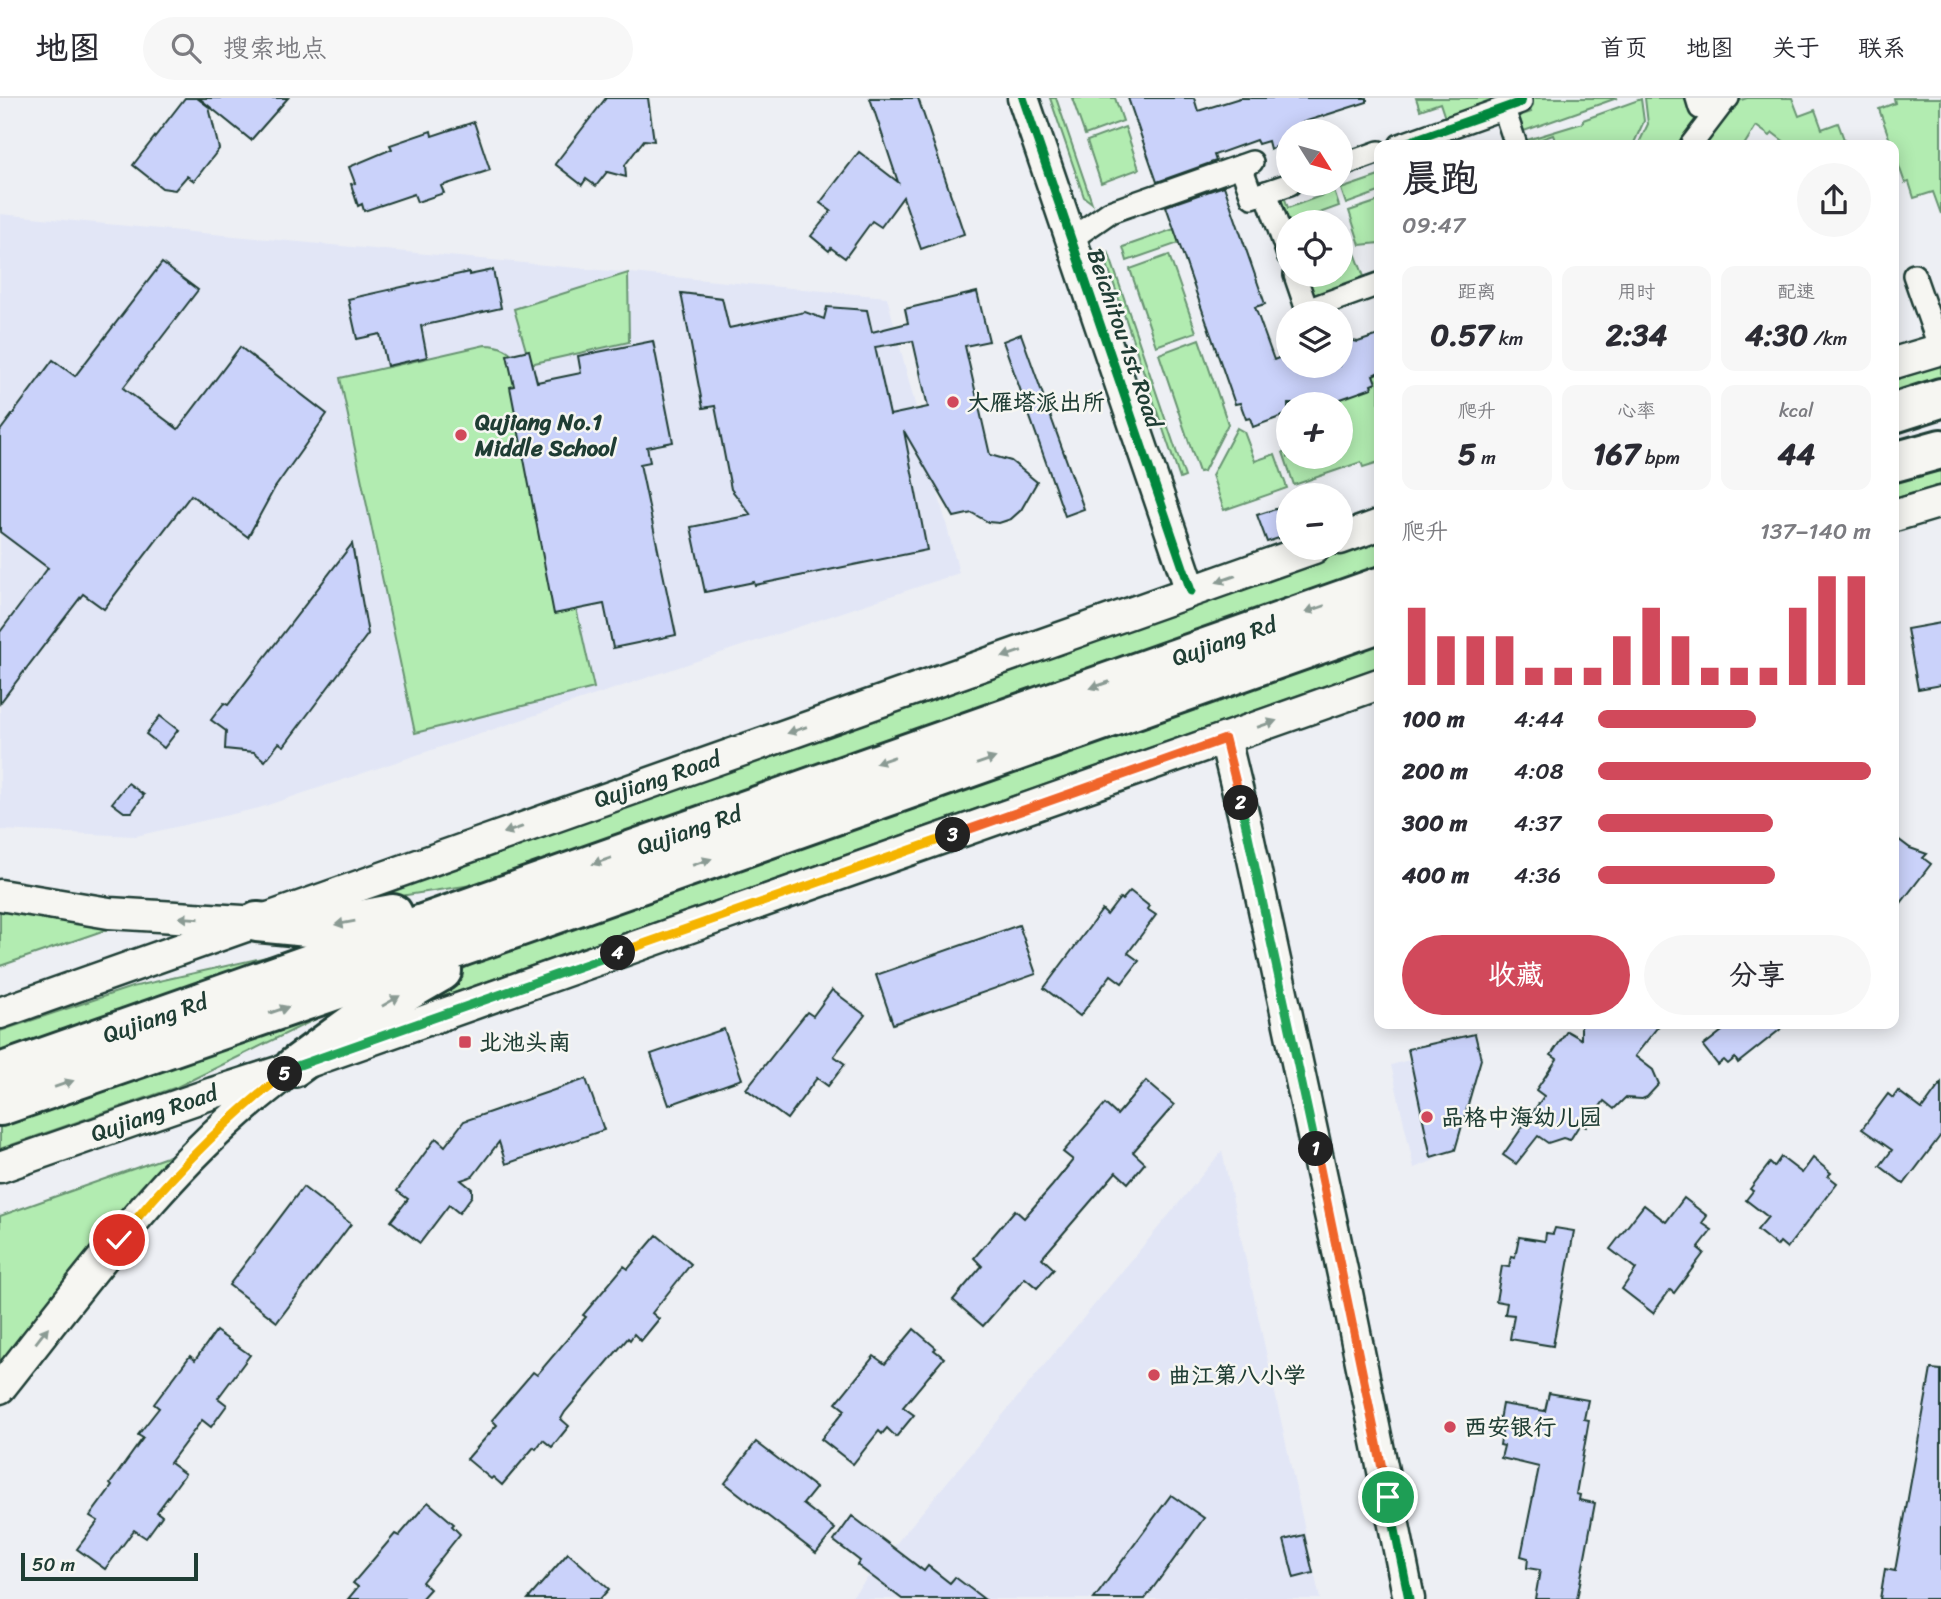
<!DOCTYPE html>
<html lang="zh">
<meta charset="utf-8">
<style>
:root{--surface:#fff;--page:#f7f7f7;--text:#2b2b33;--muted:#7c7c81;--line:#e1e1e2;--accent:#d1495b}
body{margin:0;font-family:Sriracha,"LXGW WenKai TC",sans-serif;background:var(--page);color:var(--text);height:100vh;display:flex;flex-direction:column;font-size:26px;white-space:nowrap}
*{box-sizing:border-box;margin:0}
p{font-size:23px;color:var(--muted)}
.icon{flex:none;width:38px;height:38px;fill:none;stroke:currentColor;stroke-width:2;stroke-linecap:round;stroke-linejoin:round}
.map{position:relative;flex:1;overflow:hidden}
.panel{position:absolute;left:1374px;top:42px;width:525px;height:889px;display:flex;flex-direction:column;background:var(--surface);border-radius:14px;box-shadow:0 4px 18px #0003}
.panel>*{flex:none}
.needle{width:46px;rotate:127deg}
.controls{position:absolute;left:1276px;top:21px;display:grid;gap:14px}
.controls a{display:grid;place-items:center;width:77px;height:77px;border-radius:50%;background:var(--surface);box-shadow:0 4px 18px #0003;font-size:35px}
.scale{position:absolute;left:21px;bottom:18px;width:177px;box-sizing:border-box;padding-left:7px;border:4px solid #1f3d34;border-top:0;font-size:19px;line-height:24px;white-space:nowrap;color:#1f3d34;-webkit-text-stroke:5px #f6f6f2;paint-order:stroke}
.pin{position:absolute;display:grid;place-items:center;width:60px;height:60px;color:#fff;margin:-30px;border:4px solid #fff;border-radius:50%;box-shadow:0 2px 7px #0007}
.km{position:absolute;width:35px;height:35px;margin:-18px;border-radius:50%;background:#222;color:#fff;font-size:19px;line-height:35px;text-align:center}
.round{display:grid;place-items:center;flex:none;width:74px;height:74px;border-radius:37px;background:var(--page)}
.overview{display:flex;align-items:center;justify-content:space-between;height:119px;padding:0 28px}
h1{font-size:38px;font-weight:700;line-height:52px}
.figures{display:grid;grid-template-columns:repeat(3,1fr);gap:10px;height:119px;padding:7px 28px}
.figures div{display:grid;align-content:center;border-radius:14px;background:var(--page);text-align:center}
.figures b{font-size:30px;font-weight:700}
.figures small{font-size:19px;font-weight:400}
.figures p{font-size:19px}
.chart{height:196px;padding:14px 28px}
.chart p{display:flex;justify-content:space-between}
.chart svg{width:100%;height:126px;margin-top:7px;stroke:var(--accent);stroke-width:6}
.action{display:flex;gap:14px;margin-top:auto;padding:14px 28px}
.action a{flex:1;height:80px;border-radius:42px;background:var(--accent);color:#fff;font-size:28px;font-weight:700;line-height:80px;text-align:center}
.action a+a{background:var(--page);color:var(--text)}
ul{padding:0 28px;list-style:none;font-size:23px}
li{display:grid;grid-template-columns:112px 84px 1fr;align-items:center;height:52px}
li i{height:18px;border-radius:9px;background:var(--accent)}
header{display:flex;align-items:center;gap:42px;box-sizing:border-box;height:98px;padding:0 35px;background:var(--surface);border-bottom:2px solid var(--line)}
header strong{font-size:33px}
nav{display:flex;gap:38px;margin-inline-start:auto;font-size:24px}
.search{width:490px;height:63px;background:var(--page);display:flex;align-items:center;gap:18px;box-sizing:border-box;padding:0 24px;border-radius:38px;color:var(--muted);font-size:26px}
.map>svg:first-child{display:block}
</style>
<header>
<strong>地图</strong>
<div class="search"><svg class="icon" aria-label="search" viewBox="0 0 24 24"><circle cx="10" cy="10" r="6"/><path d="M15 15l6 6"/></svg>搜索地点</div>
<nav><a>首页</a><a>地图</a><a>关于</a><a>联系</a></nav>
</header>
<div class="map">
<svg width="1941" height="1501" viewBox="0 0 1941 1501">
<rect width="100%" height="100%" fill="#edeff4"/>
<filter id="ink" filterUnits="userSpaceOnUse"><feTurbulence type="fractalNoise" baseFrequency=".0143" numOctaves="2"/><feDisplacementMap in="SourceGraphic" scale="14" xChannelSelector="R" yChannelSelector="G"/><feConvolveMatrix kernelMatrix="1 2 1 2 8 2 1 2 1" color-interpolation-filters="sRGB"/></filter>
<g filter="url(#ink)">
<g fill="#e2e6f6">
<path d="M0,116l887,83 72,276 -700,235 -123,28 -136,-6z"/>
<path d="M1460,948l7,28 -32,86 -21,8 -23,-103z"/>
<path d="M1222,1053l98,448h-470z"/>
</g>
<g fill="#b2ecb1" stroke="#689472" stroke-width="2">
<path d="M1050,0h6l36,105 -8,-6z"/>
<path d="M1072,0h43l8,23 -38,14z"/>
<path d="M1416,0h95l-65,23 -6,-18 -20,7z"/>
<path d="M1526,0h91l-93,33 -5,-15 12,-4z"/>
<path d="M1645,0h46l19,13 -26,34h-46l10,-21z"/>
<path d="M1747,0h45l7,18 16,-6 7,19 16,-6 8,22h-61l1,-2 -13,-10 -3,3 -14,-10 -12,19h-46l31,-41z"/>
<path d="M1894,0h47v116l-8,-22 -19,6 -5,-16 -4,1 -26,-74 16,-6z"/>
<path d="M1641,1l3,22 -11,24h-76l-4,-10 -25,9 -1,-4 56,-17v-3z"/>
<path d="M1125,29l14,42 -38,14 -14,-42z"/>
<path d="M1379,78v16l-33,12 -5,-15z"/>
<path d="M1334,93l5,15 -44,16h-7v3l-14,-25 10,-4 4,12z"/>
<path d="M1379,103v42l-19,2 -11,-34z"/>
<path d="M1174,131l5,14 -52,18 -4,-14z"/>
<path d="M1355,155l11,29 -57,20 -5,-14 21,-13h15l1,-11z"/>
<path d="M1109,156l76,223 -5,2 -73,-215z"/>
<path d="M1169,157l27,77 -40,14 -26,-77z"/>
<path d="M628,175l1,69 -99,22 -16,-55z"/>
<path d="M1199,241l29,85 -24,47 -5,1 -40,-118z"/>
<path d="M485,247c17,0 25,6 36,18l73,325 -179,45 -75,-355z"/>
<path d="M1941,264v22l-47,15v-23z"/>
<path d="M1379,274v90l-16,5 -2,-5 -67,23 -11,-33 5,-2v7h52v-53l-3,-7 39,-14 -3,-8z"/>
<path d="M1237,330l7,4 11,29 20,-7 12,34 -63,22 -12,-35z"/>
<path d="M1941,368v19l-47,14v-20z"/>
<path d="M1379,441v34l-882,308 -103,16 -6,-3 1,-5z"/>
<path d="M1379,543v26l-945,333 -7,-2 1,-10 59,-32z"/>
<path d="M0,806l114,23 -114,39z"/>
<path d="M302,851l-302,112v-30l132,-44z"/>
<path d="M319,911l3,7 -145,71 -177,62v-29z"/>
<path d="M184,1053l-184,223v-158z"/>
</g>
<g fill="#cad2fa" stroke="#1f3d34" stroke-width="2" fill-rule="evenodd">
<path d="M185,0h12l12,9 10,42 -25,32 -7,-5 -12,14 -13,-2 -29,-23z"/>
<path d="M199,0h89l-37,42z"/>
<path d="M606,0h42l6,43 -10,-1 -19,25 1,12 -19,-5 -11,14 -10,-7 -4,6 -27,-21z"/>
<path d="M870,0h48l46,136 -43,15 -18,-52 -22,30 -9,-6 -27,37 -14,-10 -2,3 -18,-15 20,-25 -11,-8 39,-51 39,30z"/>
<path d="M1128,0h66l4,13 42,-13h127v4l-66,21 2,5 -15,3v11l-18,7 -2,-8 -10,3 -2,-4 -42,15 2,6 -59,21z"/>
<path d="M474,24l16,48 -49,16 3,7 -27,9 -3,-8 -50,17 -2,-7 -4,2 -7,-22 4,-1 -6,-16 43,-18 -2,-4 41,-14 1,5z"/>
<path d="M1224,88l41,118 -10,3 19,53 14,-6v12h52v-14l9,-12 9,2 21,-7v37l-6,3 3,8 -5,2 1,3 -34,12 1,4h-51v10l-35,13 -3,-9 -4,1 -6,-16 -5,1 -69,-198z"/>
<path d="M162,165l36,27 -75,98 55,41 62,-82 87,67 -53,75 -26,48 -57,-42 -87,114 -21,-15 -83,109v-71l48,-64 -48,-36v-101l53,-71 22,16z"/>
<path d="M493,172l8,38 -80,18 6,31 -40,9 -7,-32 -23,5 -9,-40 121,-27v3z"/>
<path d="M977,194l12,49 -24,5 25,109 21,6 26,21 -16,28 -10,9 -12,4 -11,-1 -16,-9 -18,4 -50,-86 23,119 -172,35 -1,-3 -49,10 -14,-65 60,-12 -20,-26 -16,-83 -12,2 -22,-115 41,5 7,30 76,-16 19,7 3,-12 40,3 5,22 36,-9 -3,-14zM913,243l15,66 -38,8 -15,-68z"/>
<path d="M1021,236l63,175 -19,7 -62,-175z"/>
<path d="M653,243l20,101 -26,5 3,15 -10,2 36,171 -63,13 -9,-44 -50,10 -44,-227 4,-1 -7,-31 22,-5 8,32 44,-9 -3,-17z"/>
<path d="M1288,407v30l-21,7 -10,-27z"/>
<path d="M352,446l16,90 -84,112 -5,-3 -14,18 -11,-9 -29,-3 1,-18 -15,-11 13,-17 4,2z"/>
<path d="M1941,525v62l-23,4 -11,-60z"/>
<path d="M160,618l18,14 -14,18 -18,-14z"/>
<path d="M128,685l16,12 -12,17h-8l-12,-9z"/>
<path d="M1894,738l16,12 17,6 -4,4 8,6 -37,48z"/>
<path d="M1130,793l19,15 -2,3 9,6 -28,38 11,8 -17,22 -11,-8 -31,41 -36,-28 58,-78 5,5 13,-17 2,2z"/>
<path d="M1019,827l17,49 -143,50 -17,-49z"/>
<path d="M832,892l33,25 -31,41 11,8 -17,22 -11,-8 -30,41 -41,-30 61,-77 6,4z"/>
<path d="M1581,926h79l-25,32 18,14 6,14 -12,13 -5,2 -17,-1 -11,11 -10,-8 -18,26 -6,-3 -10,16 -7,-2 -15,5 -10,-7 -22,28 -13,-9 41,-59 -8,-6 21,-31 -6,-4 16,-24 14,8z"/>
<path d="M1731,926h56l-49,39 -3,-5 -7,6 -4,-4 -6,5 -15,-19z"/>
<path d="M724,931l18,50 -73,26 -18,-51z"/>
<path d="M1475,936l6,25 -26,91 -24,7 -23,-108z"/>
<path d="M586,981l18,51 -98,34 -7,-22 -26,34 -12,4 11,9v7l-13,17 -10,-8 -29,38 -29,-22 17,-22 -11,-8 39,-53 9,8 19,-25z"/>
<path d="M1146,983l28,24 -41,47 12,11 -17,20 -12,-11 -74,86 12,11 -17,19 -12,-10 -42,48 -30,-26 29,-34 -8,-8 41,-48 9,8 28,-32 21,-26 -10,-8 42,-48 12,11z"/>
<path d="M1941,985v52l-37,49 -24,-18 12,-16 -30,-21 26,-35 5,4 5,-7 24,18z"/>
<path d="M1781,1059l21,16 11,-15 18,15 -3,3 9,7 -50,65 -7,-6 -3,4 -20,-16 11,-13 -22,-17 7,-9 -3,-2 20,-26 4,4z"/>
<path d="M303,1089l48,37 -74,98 -48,-37z"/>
<path d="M1684,1100l23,18 -5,7 10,7 -14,18 6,5 -30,40 -4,-3 -17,23 -31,-24 14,-20 -26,-20 34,-44 22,17z"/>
<path d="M1555,1130l19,3 -21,115 -43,-7 4,-24 -9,-1 2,-11 -11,-2 6,-35 7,1 2,-11 4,1 4,-20 26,4 1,-8 7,1z"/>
<path d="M657,1137l34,29 -39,49 7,6 -18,22 -7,-7 -4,6 -2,-2 -63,74 -4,7 8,7 -17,21 -9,-7 -7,9 -2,-2 -32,38 -9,-8 -2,2 -24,-20 30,-34 -5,-5 41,-48 4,3 49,-58 -3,-2 41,-49 4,3z"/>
<path d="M914,1231l22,19 -2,2 10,8 -41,49 11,8 -18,22 -9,-9 -5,6 -3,-3 -26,33 -32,-25 24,-29 -9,-7 38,-47 11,8z"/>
<path d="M216,1233l34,24 -32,43 9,7 -16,22 -9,-7 -32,43 15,11 -28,38 5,4 -16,22 -12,-8 -29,39 -28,-20 21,-28 -8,-5 22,-30 -2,-2 33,-46 -5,-3 21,-27 -5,-4 36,-48 5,4z"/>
<path d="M1931,1271l10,1v229h-61l5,-30 10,2z"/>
<path d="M1549,1295l39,7 -4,19 5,1 -13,74 4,1 -1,5 16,3 -18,96h-42l5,-29 -13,-2 1,-10 -7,-2 18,-89 -38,-9 3,-12 -4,-1 2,-13 -5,-1 5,-27 43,7z"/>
<path d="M756,1344l60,46 -13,16 32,25 -19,24 -91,-70z"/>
<path d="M1171,1397l33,23 -59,81h-51z"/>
<path d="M428,1404l26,22 -2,2 8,8 -38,48 8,7 -9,10h-73l10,-12 -5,-4 42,-49 4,2z"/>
<path d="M852,1418l72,55 4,-5 22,17 5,-6 29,22h-82l-45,-34 3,-4 -26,-20z"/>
<path d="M1304,1437l9,38 -19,5 -10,-38z"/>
<path d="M568,1455l41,36 -9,10h-72z"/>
</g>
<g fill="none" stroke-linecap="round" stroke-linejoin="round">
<g stroke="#1f3d34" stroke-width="26">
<g id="street">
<path d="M1697,0l3,10 28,-10"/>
<path d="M1504,11l12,36"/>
<path d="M1400,47l121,-43 -1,-4"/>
<path d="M1691,47l35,-46"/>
<path d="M1241,68l11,31 38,-13"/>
<path d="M1340,68l39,-14"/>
<path d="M1266,94l22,63"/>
<path d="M1071,141l39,-27 142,-50"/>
<path d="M1295,177l12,35 72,-26"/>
<path d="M1914,177l26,74"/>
</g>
</g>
<g stroke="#1f3d34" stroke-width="35">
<g id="secondary">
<path d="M1023,0l168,493"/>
<path d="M1894,265l47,-14"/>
<path d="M1894,418l47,-14"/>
<path d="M1340,441l39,-14"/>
<path d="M1225,641l19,78 103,476 62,306"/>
<path d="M0,797l109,18 134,8"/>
<path d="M0,915l1314,-465"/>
<path d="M0,1069l213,-74 81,-26 1085,-383"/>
<path d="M0,1290c86,-108 169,-225 280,-310"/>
</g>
</g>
<g stroke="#1f3d34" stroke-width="44">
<g id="highway">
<path d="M1894,315l47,-15"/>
<path d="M1894,364l47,-13"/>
<path d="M257,824l61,6 75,-14"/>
<path d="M294,969l67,-49 81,-47"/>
<path d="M0,975l1379,-486"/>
<path d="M0,1008l521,-180 858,-303"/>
</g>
</g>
<use href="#street" stroke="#f6f6f2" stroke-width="21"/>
<use href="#secondary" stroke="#f6f6f2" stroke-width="30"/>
<use href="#highway" stroke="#f6f6f2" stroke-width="38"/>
<g stroke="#f6f6f2" stroke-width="13">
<g id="cycleway">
<path d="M1023,0l168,493"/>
<path d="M1400,47l121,-43 -1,-4"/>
<path d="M1225,641l19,78 103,476 62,306"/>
</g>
</g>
<use href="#cycleway" stroke="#00873e" stroke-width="9"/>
</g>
<defs><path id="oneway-solid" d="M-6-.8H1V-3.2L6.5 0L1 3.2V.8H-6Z" transform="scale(1.75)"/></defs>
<g fill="#8a9a93">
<use href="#oneway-solid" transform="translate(1226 481) rotate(161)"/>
<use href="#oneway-solid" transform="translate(1315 511) rotate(161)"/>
<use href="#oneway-solid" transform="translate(1012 556) rotate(161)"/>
<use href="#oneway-solid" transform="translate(1100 587) rotate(161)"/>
<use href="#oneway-solid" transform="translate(1267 626) rotate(-19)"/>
<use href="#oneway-solid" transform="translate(797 632) rotate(161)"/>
<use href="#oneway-solid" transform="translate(885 662) rotate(161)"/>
<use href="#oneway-solid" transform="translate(986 663) rotate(-19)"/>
<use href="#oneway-solid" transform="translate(513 732) rotate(161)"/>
<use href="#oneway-solid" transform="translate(602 763) rotate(161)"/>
<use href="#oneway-solid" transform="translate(702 764) rotate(-19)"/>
<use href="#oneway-solid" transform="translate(189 820) rotate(-176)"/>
<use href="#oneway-solid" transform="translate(345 825) rotate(170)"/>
<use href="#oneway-solid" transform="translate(391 903) rotate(-30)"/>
<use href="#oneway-solid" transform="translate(279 912) rotate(-19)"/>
<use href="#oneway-solid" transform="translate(64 986) rotate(-19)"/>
<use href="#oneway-solid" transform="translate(42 1237) rotate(-52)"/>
</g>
</g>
<g fill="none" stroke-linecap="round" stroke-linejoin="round" filter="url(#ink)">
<g stroke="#fff" stroke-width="14">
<path id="split-1" d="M1316,1051l72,348"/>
</g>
<g stroke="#fff" stroke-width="14">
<path id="split-2" d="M1241,705l75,346"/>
</g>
<g stroke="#fff" stroke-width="14">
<path id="split-3" d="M953,737l272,-96 16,64"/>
</g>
<g stroke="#fff" stroke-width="14">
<path id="split-4" d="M618,855l335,-118"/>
</g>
<g stroke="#fff" stroke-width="14">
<path id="split-5" d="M285,976l9,-7 324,-114"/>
</g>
<g stroke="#fff" stroke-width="14">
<path id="split-6" d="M119,1142c49,-61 103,-118 166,-166"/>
</g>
<use href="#split-1" stroke="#f0652b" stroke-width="9"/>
<use href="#split-2" stroke="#22a559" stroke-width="9"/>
<use href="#split-3" stroke="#f0652b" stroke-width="9"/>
<use href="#split-4" stroke="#f5b400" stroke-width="9"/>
<use href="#split-5" stroke="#22a559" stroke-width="9"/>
<use href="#split-6" stroke="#f5b400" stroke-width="9"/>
</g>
<g fill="#d1495b" stroke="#f6f6f2" stroke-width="2.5">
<circle cx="953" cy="304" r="7"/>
<circle cx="461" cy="337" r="7"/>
<rect x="458" y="937" width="14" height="14" rx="3.5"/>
<circle cx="1427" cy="1019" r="7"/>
<circle cx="1154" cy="1277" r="7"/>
<circle cx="1450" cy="1329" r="7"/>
</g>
<g text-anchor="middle" stroke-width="5" stroke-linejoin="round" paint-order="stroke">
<g font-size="23" fill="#1f3d34" stroke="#f6f6f2">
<text transform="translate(1125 240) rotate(71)" y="8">Beichitou 1st Road</text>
<text transform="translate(1224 543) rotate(-19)" y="8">Qujiang Rd</text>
<text transform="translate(657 681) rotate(-19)" y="8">Qujiang Road</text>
<text transform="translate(689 732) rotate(-19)" y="8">Qujiang Rd</text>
<text transform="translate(155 920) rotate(-19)" y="8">Qujiang Rd</text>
<text transform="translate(154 1015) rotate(-19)" y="8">Qujiang Road</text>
</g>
<g font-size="23" font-weight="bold" fill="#1f3d34" stroke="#f6f6f2" text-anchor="start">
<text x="967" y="312">大雁塔派出所</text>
<text x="475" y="332">Qujiang No.1<tspan x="475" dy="26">Middle School</tspan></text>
<text x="479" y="952">北池头南</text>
<text x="1441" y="1027">品格中海幼儿园</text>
<text x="1168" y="1285">曲江第八小学</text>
<text x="1464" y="1337">西安银行</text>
</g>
</g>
</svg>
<div class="controls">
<a><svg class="needle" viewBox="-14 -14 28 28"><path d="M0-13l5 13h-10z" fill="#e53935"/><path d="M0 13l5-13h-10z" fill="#7c7c81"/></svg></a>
<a><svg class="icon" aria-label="locate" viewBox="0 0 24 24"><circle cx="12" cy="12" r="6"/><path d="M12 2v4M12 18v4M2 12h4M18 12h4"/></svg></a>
<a><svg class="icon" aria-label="layers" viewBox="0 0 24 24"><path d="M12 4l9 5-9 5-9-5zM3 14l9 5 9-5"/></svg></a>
<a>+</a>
<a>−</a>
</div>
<div class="scale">50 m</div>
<div class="pin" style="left:1388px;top:1399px;background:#1e9e55"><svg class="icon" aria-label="arrive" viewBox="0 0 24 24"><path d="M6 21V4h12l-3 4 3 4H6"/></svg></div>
<div class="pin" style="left:119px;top:1142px;background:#d93025"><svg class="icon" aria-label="check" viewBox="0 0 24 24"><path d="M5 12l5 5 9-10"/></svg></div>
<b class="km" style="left:1316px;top:1051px">1</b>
<b class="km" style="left:1241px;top:705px">2</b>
<b class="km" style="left:953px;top:737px">3</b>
<b class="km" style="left:618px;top:855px">4</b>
<b class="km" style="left:285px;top:976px">5</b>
<section class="panel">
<div class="overview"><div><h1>晨跑</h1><p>09:47</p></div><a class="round"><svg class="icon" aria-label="share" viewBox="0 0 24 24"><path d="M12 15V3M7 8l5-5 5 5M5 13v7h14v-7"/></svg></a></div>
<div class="figures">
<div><p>距离</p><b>0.57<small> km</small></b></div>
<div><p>用时</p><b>2:34</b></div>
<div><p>配速</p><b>4:30<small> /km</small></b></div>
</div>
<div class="figures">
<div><p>爬升</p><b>5<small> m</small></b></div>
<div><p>心率</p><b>167<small> bpm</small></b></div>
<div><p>kcal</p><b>44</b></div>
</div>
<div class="chart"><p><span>爬升</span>137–140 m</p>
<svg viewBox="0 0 160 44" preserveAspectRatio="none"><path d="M5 44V17M15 44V27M25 44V27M35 44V27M45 44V38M55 44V38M65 44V38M75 44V27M85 44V17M95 44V27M105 44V38M115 44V38M125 44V38M135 44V17M145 44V6M155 44V6"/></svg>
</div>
<ul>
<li><b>100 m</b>4:44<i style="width:58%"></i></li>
<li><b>200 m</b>4:08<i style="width:100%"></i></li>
<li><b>300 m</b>4:37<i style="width:64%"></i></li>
<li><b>400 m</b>4:36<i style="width:65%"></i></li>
</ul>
<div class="action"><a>收藏</a><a>分享</a></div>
</section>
</div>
